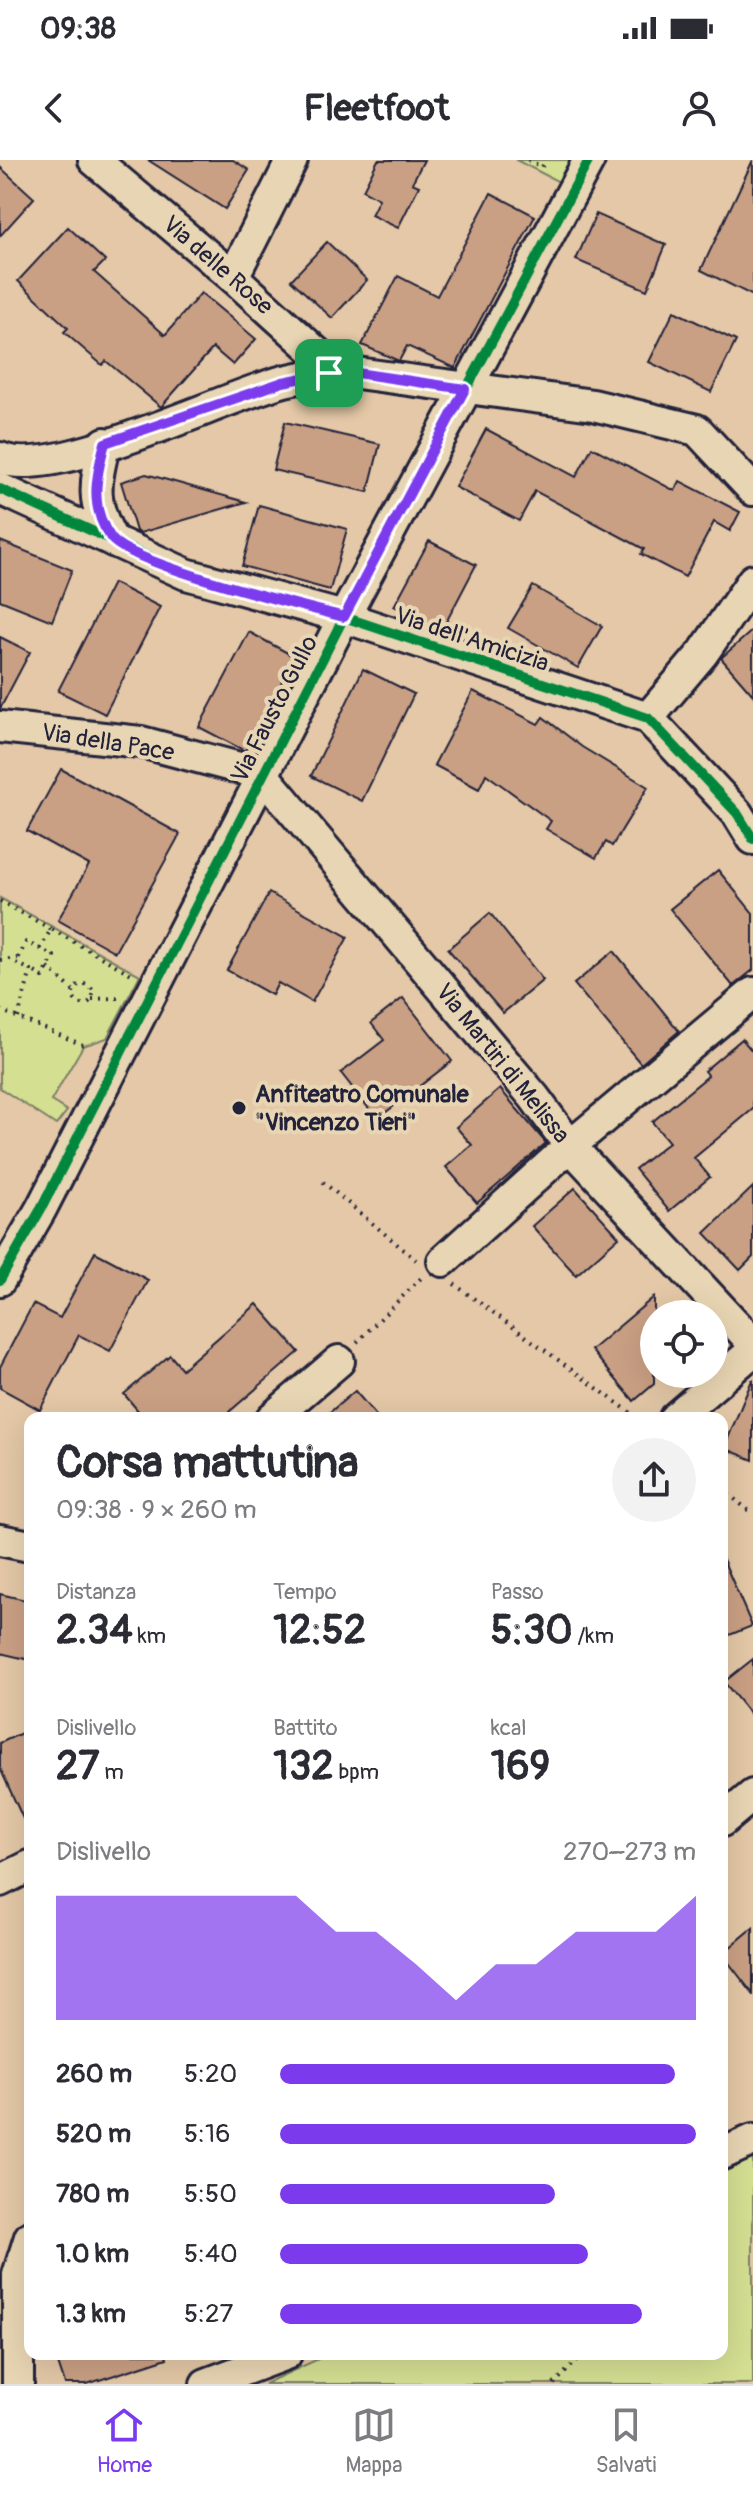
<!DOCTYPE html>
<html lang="it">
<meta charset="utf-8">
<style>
:root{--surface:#fff;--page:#f2f2f3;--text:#2b2b33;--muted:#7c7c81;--line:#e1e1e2;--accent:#7c3aed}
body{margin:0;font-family:Pangolin,sans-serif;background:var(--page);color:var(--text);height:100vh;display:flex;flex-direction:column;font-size:30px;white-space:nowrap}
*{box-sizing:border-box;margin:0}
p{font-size:26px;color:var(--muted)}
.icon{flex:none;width:44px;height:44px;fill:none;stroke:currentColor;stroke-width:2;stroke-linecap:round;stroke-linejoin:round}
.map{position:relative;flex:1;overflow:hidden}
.sheet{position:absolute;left:24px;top:1252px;width:704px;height:948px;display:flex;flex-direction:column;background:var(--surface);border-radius:16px;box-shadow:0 8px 32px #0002}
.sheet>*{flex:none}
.controls{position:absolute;left:640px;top:1140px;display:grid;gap:16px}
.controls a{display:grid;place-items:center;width:88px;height:88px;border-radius:50%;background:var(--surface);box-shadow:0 8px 32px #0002;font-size:40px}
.pin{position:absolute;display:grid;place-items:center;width:68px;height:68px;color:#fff;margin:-34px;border-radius:16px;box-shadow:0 4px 12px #0006}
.round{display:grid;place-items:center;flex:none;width:84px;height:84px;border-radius:42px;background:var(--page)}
.overview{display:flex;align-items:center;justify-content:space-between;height:136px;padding:0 32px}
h1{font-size:44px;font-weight:700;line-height:60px}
.figures{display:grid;grid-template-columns:repeat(3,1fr);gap:12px;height:136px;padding:8px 32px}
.figures div{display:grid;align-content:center}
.figures b{font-size:40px;font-weight:700}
.figures small{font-size:22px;font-weight:400}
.figures p{font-size:22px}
.chart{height:224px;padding:16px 32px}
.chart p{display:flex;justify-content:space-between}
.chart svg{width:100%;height:144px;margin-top:8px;fill:var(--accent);opacity:.7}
ul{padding:0 32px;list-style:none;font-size:26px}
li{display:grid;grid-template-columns:128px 96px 1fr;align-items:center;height:60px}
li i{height:20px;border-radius:10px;background:var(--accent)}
.status{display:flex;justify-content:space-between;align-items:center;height:56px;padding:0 40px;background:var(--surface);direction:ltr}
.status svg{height:22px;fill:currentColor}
header{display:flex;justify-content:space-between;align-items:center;height:104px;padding:0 32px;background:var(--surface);font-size:36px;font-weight:700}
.dock{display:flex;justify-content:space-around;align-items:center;height:112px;border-top:2px solid var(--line);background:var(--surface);font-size:22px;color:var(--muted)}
.dock a{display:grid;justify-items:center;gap:4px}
.dock .selected{color:var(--accent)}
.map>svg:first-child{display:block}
</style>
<div class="status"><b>09:38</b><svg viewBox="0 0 49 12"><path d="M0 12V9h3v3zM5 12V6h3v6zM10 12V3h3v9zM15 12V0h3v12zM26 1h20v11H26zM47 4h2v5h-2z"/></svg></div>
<header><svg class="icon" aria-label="back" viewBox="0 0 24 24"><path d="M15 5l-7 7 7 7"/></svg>Fleetfoot<svg class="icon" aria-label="person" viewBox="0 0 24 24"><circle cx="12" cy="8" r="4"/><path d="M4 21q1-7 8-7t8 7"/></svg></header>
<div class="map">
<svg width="753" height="2224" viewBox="0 0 753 2224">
<rect width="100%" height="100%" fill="#e4c8a7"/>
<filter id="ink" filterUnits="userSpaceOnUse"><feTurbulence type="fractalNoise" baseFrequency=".0125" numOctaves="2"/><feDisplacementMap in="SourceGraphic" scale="16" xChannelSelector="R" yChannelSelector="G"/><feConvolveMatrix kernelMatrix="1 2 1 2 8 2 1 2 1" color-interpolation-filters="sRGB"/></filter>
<g filter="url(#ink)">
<g fill="#d4df92" stroke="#7b8066" stroke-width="2">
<path d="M516,0h56l-13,22z"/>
<path d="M0,738l140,77 -33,63 -24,8 -32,55 16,10 -11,14 -56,-37z"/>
<path d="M753,1996v228h-489l65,-30h393v-183z"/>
</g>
<g fill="#caa084" stroke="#22223b" stroke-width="2">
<path d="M148,0h85l16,10 -24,39z"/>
<path d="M378,0h46l-12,23 7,3 -21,42 -27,-13 8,-16 -16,-9z"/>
<path d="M753,0v136l-52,-26z"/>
<path d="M0,7l34,31 -34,38z"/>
<path d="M491,33l44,23 -80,152 -48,-22 -8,15 -37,-16 36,-69 39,20z"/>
<path d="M596,54l70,31 -19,45 -71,-30z"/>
<path d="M68,67l37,34 -11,11 71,63 36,-42 55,46 -23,26 -20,-17 -52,59 -55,-46 -4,4 -38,-33 4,-4 -50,-47z"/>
<path d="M327,82l40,38 -35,38 -41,-38z"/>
<path d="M674,151l62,30 -25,51 -62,-30z"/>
<path d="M285,262l95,22 -12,48 -95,-22z"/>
<path d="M486,269l90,48 16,-30 83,44 5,-10 60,31 -10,19 -16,-9 -29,55 -44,-23 3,-5 -109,-58 -16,30 -64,-34z"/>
<path d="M146,314l100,28 -106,31 -4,-2 -15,-49z"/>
<path d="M259,345l88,24 -17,61 -88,-24z"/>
<path d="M0,381l72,29 -20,51 -52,-21z"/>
<path d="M429,381l47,24 -34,65 -48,-24z"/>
<path d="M113,423l47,24 -55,107 -47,-23z"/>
<path d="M533,426l69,40 -24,42 -70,-40z"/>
<path d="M753,470v65l-32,-37z"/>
<path d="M249,472l46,25 -50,94 -46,-24z"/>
<path d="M0,477l30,15 -30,57z"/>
<path d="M363,509l51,25 -52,107 -51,-25z"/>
<path d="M473,531l65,33 5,-7 39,30 66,40 -36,59 -6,-4 -10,16 -50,-29 5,-8 -65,-47 -7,15 -45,-24z"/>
<path d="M61,609l119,65 -65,118 -57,-32 31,-55 -62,-34z"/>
<path d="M718,710l35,43v57l-20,16 -63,-77z"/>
<path d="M269,733l79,44 -36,65 -34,-19 -6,12 -45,-25z"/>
<path d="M490,753l53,67 -40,33 -55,-64z"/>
<path d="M614,791l65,80 -38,33 -67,-80z"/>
<path d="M403,838l49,63 -75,58 -36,-46 43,-33 -13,-17z"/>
<path d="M742,879l11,13v57l-59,49 16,19 -41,34 -34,-42 34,-27 -17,-20 56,-46 -4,-5z"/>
<path d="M500,929l46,54 -69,60 -31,-36 26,-22 -16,-18z"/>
<path d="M753,1027v70l-13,13 -35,-37z"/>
<path d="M575,1028l44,49 -43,38 -44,-49z"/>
<path d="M95,1092l53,28 -38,71 -31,-16 -39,75 -40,-22v-21l33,-63 27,14z"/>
<path d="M654,1137v87l-20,17 -43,-51z"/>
<path d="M257,1144l42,48 -77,66h-78l-20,-24 46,-39 12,14z"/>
<path d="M752,1220h1v80l-29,-12z"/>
<path d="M355,1231l23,27h-55z"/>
<path d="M722,1397l30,69 -30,12z"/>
<path d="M0,1434l30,7v59l-30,-7z"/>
<path d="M753,1499v59l-29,-36z"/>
<path d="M30,1569v105l-30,-66v-25z"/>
<path d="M753,1768v66l-31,-40z"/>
<path d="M55,2194h111l1,4 -80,26h-22z"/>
</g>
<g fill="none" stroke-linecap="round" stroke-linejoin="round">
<g stroke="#22223b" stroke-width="36">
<g id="minor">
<path d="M94,0l139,117 106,96"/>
<path d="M233,117l59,-117"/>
<path d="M105,283c-11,41 -14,60 8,98"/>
<path d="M0,298c53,24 222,-61 284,-77 24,-6 48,-8 73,-8l236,32 104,25 56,60"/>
<path d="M0,329l186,85 158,43 304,101 89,95 16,26"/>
<path d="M648,558l55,-65 50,-73"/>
<path d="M0,567l141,15 121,32"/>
<path d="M262,614l272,323 36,49 183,197"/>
<path d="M443,1101l127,-115 183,-153"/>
<path d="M0,1120l41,-71 303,-592 245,-457"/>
<path d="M272,1258l67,-57"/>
<path d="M675,1258l78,-67"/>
<path d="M0,1380l30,6"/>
<path d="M722,1661l31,-26"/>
<path d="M0,1721l30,-15"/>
<path d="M722,1994l31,-14"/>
<path d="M18,2224v-109l12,-38"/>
<path d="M206,2224l80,-30"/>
</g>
</g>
<g stroke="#22223b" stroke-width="4" stroke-dasharray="2 6" stroke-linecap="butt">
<path d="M528,0l14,7 4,-7"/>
<path d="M0,741l51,28"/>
<path d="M40,789l11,-20 82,46"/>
<path d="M0,800l18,-2"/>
<path d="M48,808l25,22"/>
<circle cx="83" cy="834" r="10"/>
<path d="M92,839l26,-1"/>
<path d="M0,850l83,35"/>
<path d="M18,858l13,-48 -15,-7 10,-21 28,14 -11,21 -12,-7"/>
<path d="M323,1022l93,78"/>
<path d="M454,1124l184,134"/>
<path d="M357,1182l65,-65"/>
<path d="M722,1329l31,25"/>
<path d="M554,2224l29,-30"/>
</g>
<use href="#minor" stroke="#e8d5b3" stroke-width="30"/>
<g stroke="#e8d5b3" stroke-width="15">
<g id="cycleway">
<path d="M0,329l186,85 158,43 304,101 89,95 16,26"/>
<path d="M0,1120l41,-71 303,-592 245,-457"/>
</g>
</g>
<use href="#cycleway" stroke="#00873e" stroke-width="10"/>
</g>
</g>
<g fill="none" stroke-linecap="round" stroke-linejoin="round" filter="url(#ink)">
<g stroke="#fff" stroke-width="16">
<path id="route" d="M329,213h28l108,16 -121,228c-41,-11 -213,-52 -233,-79 -22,-30 -15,-62 -6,-95l178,-61z"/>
</g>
<use href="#route" stroke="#7c3aed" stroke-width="10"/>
</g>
<circle fill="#22223b" stroke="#e8d5b3" stroke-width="3" cx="239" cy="948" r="8"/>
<g text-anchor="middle" stroke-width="8" stroke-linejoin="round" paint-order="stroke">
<g font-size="24" fill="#22223b" stroke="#e8d5b3">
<text transform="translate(218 105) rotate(41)" y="8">Via delle Rose</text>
<text transform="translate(472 479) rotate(18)" y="8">Via dell'Amicizia</text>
<text transform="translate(274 549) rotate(-63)" y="8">Via Fausto Gullo</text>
<text transform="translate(108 582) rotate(9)" y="8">Via della Pace</text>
<text transform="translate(503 903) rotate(51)" y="8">Via Martiri di Melissa</text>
</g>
<g font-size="24" font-weight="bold" fill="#22223b" stroke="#e8d5b3" text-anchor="start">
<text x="255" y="942">Anfiteatro Comunale<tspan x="255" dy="28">"Vincenzo Tieri"</tspan></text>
</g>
</g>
</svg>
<div class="controls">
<a><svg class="icon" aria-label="locate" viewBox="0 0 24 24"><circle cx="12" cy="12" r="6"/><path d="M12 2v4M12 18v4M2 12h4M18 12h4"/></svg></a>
</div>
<div class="pin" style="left:329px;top:213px;background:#1e9e55"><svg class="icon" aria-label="arrive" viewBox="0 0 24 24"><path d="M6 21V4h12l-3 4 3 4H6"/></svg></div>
<section class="sheet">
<div class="overview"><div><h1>Corsa mattutina</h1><p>09:38 · 9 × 260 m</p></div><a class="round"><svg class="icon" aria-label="share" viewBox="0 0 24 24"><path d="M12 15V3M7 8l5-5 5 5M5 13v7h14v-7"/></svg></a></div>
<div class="figures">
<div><p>Distanza</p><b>2.34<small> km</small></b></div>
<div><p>Tempo</p><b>12:52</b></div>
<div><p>Passo</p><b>5:30<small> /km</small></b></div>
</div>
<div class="figures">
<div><p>Dislivello</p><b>27<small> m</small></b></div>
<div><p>Battito</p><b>132<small> bpm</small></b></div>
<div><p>kcal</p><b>169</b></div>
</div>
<div class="chart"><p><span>Dislivello</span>270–273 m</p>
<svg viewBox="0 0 160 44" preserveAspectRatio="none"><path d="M0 44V6L10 6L20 6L30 6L40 6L50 6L60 6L70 17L80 17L90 27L100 38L110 27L120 27L130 17L140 17L150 17L160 6V44z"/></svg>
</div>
<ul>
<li><b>260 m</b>5:20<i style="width:95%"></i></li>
<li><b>520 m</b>5:16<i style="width:100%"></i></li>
<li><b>780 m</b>5:50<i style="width:66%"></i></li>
<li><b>1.0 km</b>5:40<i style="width:74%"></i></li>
<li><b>1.3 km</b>5:27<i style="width:87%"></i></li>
</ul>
</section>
</div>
<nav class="dock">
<a class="selected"><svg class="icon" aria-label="home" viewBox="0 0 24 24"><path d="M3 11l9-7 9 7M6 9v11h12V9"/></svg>Home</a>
<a><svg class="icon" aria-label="map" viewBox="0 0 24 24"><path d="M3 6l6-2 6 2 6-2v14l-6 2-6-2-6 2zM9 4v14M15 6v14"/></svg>Mappa</a>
<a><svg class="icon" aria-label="saved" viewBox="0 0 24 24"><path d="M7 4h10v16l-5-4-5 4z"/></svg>Salvati</a>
</nav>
